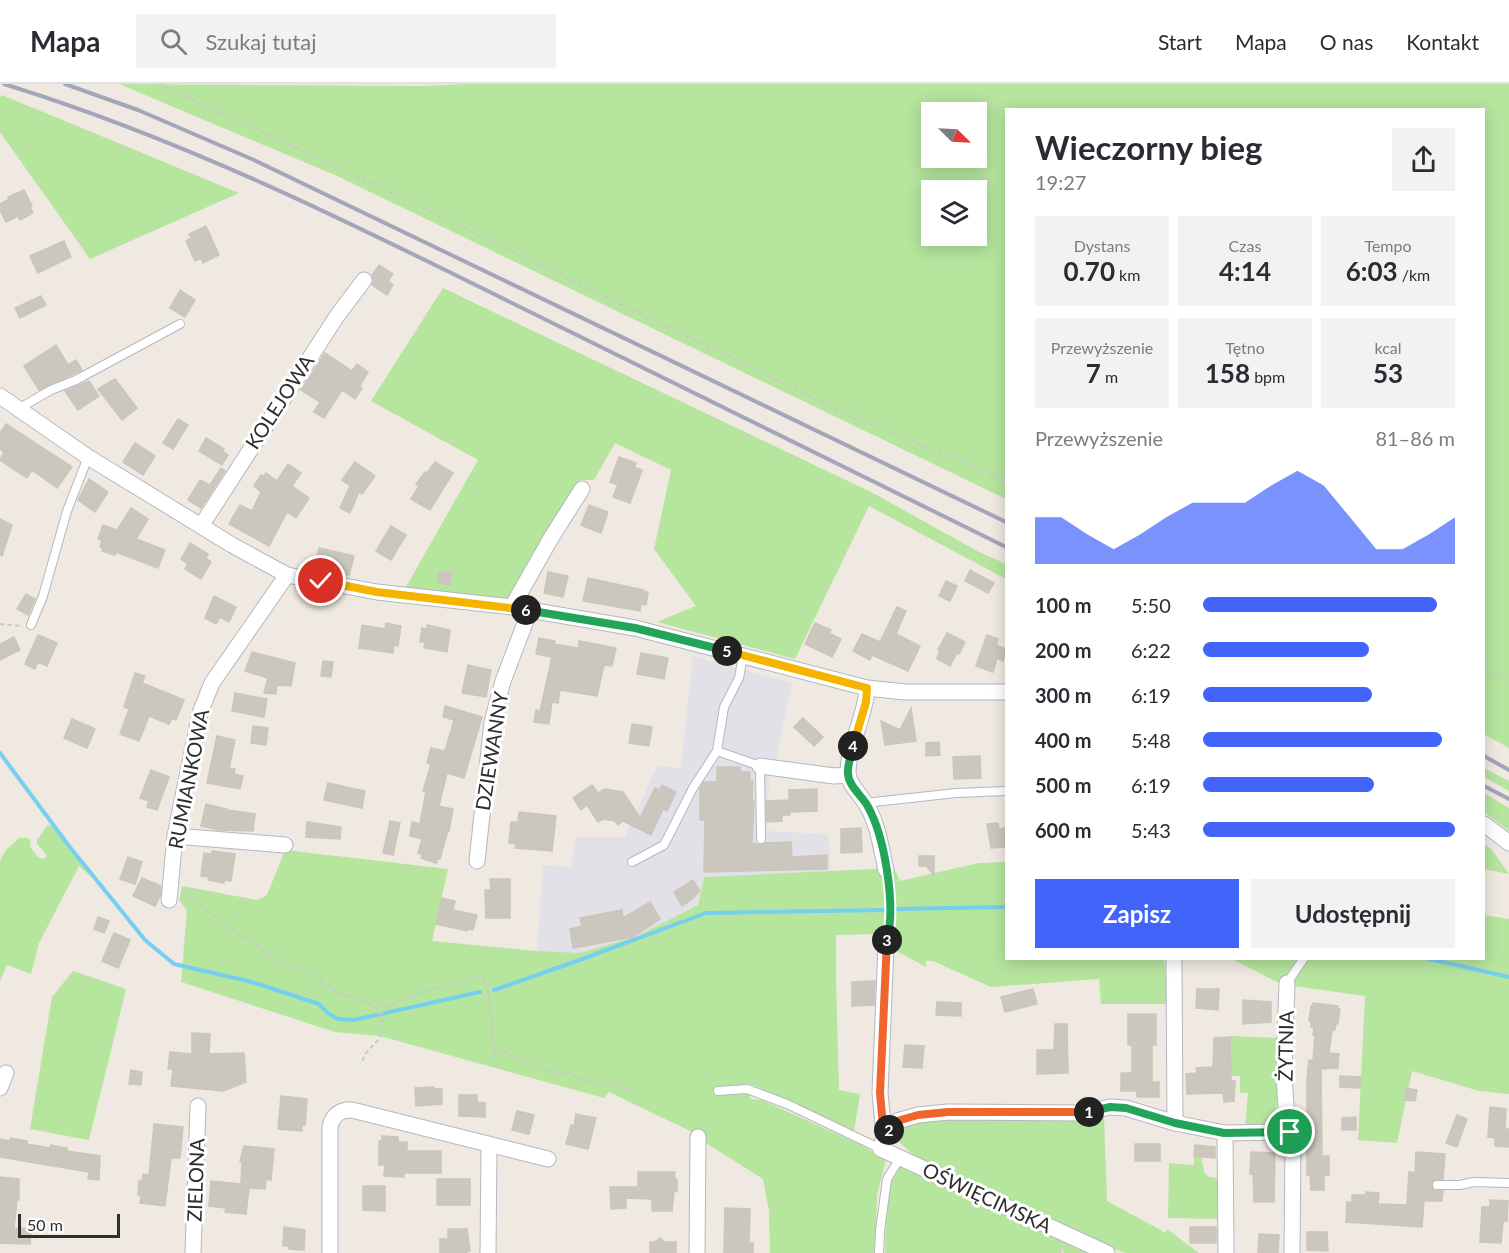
<!DOCTYPE html>
<html lang="pl">
<meta charset="utf-8">
<style>
:root{--surface:#fff;--page:#f2f2f3;--text:#2b2b33;--muted:#7c7c81;--line:#e1e1e2;--accent:#4264fb}
body{margin:0;font-family:Lato,sans-serif;background:var(--page);color:var(--text);height:100vh;display:flex;flex-direction:column;font-size:22px;white-space:nowrap}
*{box-sizing:border-box;margin:0}
p{font-size:20px;color:var(--muted)}
.icon{flex:none;width:33px;height:33px;fill:none;stroke:currentColor;stroke-width:2;stroke-linecap:round;stroke-linejoin:round}
.map{position:relative;flex:1;overflow:hidden}
.details{position:absolute;left:1005px;top:24px;width:480px;height:852px;display:flex;flex-direction:column;background:var(--surface);border-radius:0px;box-shadow:0 3px 15px #0003}
.details>*{flex:none}
.needle{width:39px;rotate:114deg}
.fabs{position:absolute;left:921px;top:18px;display:grid;gap:12px}
.fabs a{display:grid;place-items:center;width:66px;height:66px;border-radius:0px;background:var(--surface);box-shadow:0 3px 15px #0003;font-size:30px}
.scale{position:absolute;left:18px;bottom:15px;width:102px;box-sizing:border-box;padding-left:6px;border:3px solid #2e2e2e;border-top:0;font-size:16px;line-height:21px;white-space:nowrap;color:#2e2e2e;-webkit-text-stroke:4px #fff;paint-order:stroke}
.pin{position:absolute;display:grid;place-items:center;width:51px;height:51px;color:#fff;margin:-26px;border:3px solid #fff;border-radius:50%;box-shadow:0 2px 6px #0007}
.km{position:absolute;width:30px;height:30px;margin:-15px;border-radius:50%;background:#222;color:#fff;font-size:16px;line-height:30px;text-align:center}
.round{display:grid;place-items:center;flex:none;width:63px;height:63px;border-radius:0px;background:var(--page)}
.head{display:flex;align-items:center;justify-content:space-between;height:102px;padding:0 30px}
h1{font-size:33px;font-weight:700;line-height:45px}
.figures{display:grid;grid-template-columns:repeat(3,1fr);gap:9px;height:102px;padding:6px 30px}
.figures div{display:grid;align-content:center;border-radius:0px;background:var(--page);text-align:center}
.figures b{font-size:26px;font-weight:700}
.figures small{font-size:16px;font-weight:400}
.figures p{font-size:16px}
.chart{height:168px;padding:12px 30px}
.chart p{display:flex;justify-content:space-between}
.chart svg{width:100%;height:108px;margin-top:6px;fill:var(--accent);opacity:.7}
.cta{display:flex;gap:12px;margin-top:auto;padding:12px 30px}
.cta a{flex:1;height:69px;border-radius:0px;background:var(--accent);color:#fff;font-size:24px;font-weight:700;line-height:69px;text-align:center}
.cta a+a{background:var(--page);color:var(--text)}
ul{padding:0 30px;list-style:none;font-size:20px}
li{display:grid;grid-template-columns:96px 72px 1fr;align-items:center;height:45px}
li i{height:15px;border-radius:8px;background:var(--accent)}
header{display:flex;align-items:center;gap:36px;box-sizing:border-box;height:84px;padding:0 30px;background:var(--surface);border-bottom:2px solid var(--line)}
header strong{font-size:28px}
nav{display:flex;gap:33px;margin-inline-start:auto;font-size:21px}
.search{width:420px;height:54px;background:var(--page);display:flex;align-items:center;gap:15px;box-sizing:border-box;padding:0 21px;border-radius:0px;color:var(--muted);font-size:22px}
.map>svg:first-child{display:block}
</style>
<header>
<strong>Mapa</strong>
<div class="search"><svg class="icon" aria-label="search" viewBox="0 0 24 24"><circle cx="10" cy="10" r="6"/><path d="M15 15l6 6"/></svg>Szukaj tutaj</div>
<nav><a>Start</a><a>Mapa</a><a>O nas</a><a>Kontakt</a></nav>
</header>
<div class="map">
<svg width="1509" height="1169" viewBox="0 0 1509 1169">
<rect width="100%" height="100%" fill="#efe9e1"/>
<path fill="#e3e1e8" d="M693,572l99,27 -17,80 -6,18 -2,50 61,3 3,38 -127,5 -6,27 -63,33 -55,16 -43,-2 6,-86 28,2 5,-30h49l32,-71 24,2z"/>
<g fill="#b6e59e" fill-rule="evenodd">
<path d="M119,0l305,2 43,-2h1042v664l-25,-14v-624h-478v389l-671,-324zM932,28h44v46h-44zM932,106h44v46h-44z"/>
<path d="M2,11l237,98 -149,66 -90,-127v-35z"/>
<path d="M443,204l430,205 104,58 29,13v15l-137,-73 -74,153 -138,-37 39,-16 -42,-57 17,-79 -56,-27 -21,37h-14l-74,121 -100,-14 72,-127 -107,-59z"/>
<path d="M1484,684l25,13v10l-25,-14z"/>
<path d="M1484,709l25,15v23l-25,-19z"/>
<path d="M48,741l5,1 42,54 -16,-14 -40,77 -8,31 -24,-9 -7,16v-120l5,-10 14,-13h8l4,3 -1,6 8,10 5,2 3,-2v-3l-9,-10v-4z"/>
<path d="M1484,760l8,6 17,24 -25,-5z"/>
<path d="M285,766l163,19 -16,72 105,10 43,2 55,-16 63,-32 6,-28 190,-9 6,13 79,-18 27,-1v96l158,1 5,45h-68l-2,-25 -108,8 -58,-26h-7v6l-39,-21 -11,-12 -40,1v46l3,109 21,4 -6,37 -103,-47 -1,15 12,1 99,45 25,15 -9,35 -2,58h-105l-1,-42 -6,-32 -57,-36 -14,-11 -83,-40 -5,6 -224,-62 -45,-4 -154,-50 6,-72 -8,-10 3,-14 76,14 9,-5z"/>
<path d="M1484,831l25,4v175l-30,-3 -67,-20 -15,72 -39,-3 7,-144 -71,-10 1,-13 14,-14 175,-1z"/>
<path d="M1232,875h65l-16,25z"/>
<path d="M73,887l53,18 -37,151 -59,-11 22,-132z"/>
<path d="M1230,952l51,2 -5,77 -6,11 -25,1 3,-34h-8v-17h-9z"/>
<path d="M1104,1032l3,85 59,32 1,-4 32,24h-73l-16,-5 -105,-51 -85,-36 -23,-21 1,-8 8,-7 43,-8z"/>
<path d="M1194,1072h7l3,16 5,5 13,2v40l-54,-1 1,-55 25,2z"/>
<path d="M900,1083l163,75 30,11h-29l-3,-4 -1,4h-175l1,-42 4,-26z"/>
</g>
<g fill="none" stroke-linecap="round" stroke-linejoin="round">
<g stroke="#75cff0" stroke-width="4">
<path d="M0,669l69,93 76,94 29,24 78,18 67,22 9,9 10,6 16,1 126,-28"/>
<path d="M896,825l110,-2"/>
<path d="M1425,874l84,19"/>
<path d="M494,906l83,-29 129,-48 178,-3"/>
</g>
</g>
<g fill="#cbc7bf" stroke="#cbc5ba" stroke-width="1.5">
<path d="M24,106l8,16 -2,1 3,6 -13,7 -2,-4 -12,6 -6,-12v-6l9,-5 -1,-2z"/>
<path d="M206,142l13,29 -16,8 -2,-5 -6,3 -9,-20 5,-3 -2,-4z"/>
<path d="M64,157l7,16 -33,16 -8,-17z"/>
<path d="M379,181l14,9 -5,7 5,4 -6,10 -15,-10 2,-4 -2,-6z"/>
<path d="M180,206l15,10 -10,17 -15,-9z"/>
<path d="M41,212l5,9 -26,13 -5,-10z"/>
<path d="M56,261l12,20 8,-5 6,10 -43,20 -15,-24z"/>
<path d="M325,269l27,18 5,-7 11,8 -8,14 2,2 -7,11 -13,-9 -18,28 -10,-6 6,-10 -19,-12z"/>
<path d="M115,295l22,29 -15,12 -24,-31z"/>
<path d="M89,297l10,15 -21,14 -13,-19z"/>
<path d="M178,335l10,6 -15,24 -10,-6z"/>
<path d="M6,340l66,43 -15,21 -25,-18 -5,8 -27,-18 4,-8 -4,-3v-16z"/>
<path d="M206,354l18,11 -1,3 5,3 -6,10 -23,-14z"/>
<path d="M135,359l20,13 -12,19 -20,-13z"/>
<path d="M619,373l17,6 -2,4 8,3 -12,33 -17,-6 5,-12 -8,-3z"/>
<path d="M355,378l20,14 -13,18 -3,-2 -9,21 -10,-5 10,-22 -8,-6z"/>
<path d="M435,378l18,11 -23,37 -19,-11 8,-13 -3,-2 9,-12 2,1z"/>
<path d="M288,380l13,9 -9,13 17,12 -13,20 -9,-6 -18,34 -40,-22 11,-19 12,6 9,-19 -7,-6 7,-11 3,1 2,-3 11,8z"/>
<path d="M221,384l4,3 -24,37 -13,-8 12,-20 10,5z"/>
<path d="M89,395l19,13 -13,20 -17,-12z"/>
<path d="M589,421l19,7 -7,21 -20,-8z"/>
<path d="M131,424l17,11 -12,20 29,11 -7,18 -42,-16 -1,3 -13,-4 1,-3 -3,-1 2,-7 -4,-1 5,-14 14,5z"/>
<path d="M0,435l12,6 -10,31 -2,-1z"/>
<path d="M391,442l15,9 -15,25 -15,-9z"/>
<path d="M190,459l18,11 -2,4 5,4 -10,17 -16,-10 3,-5 -7,-5z"/>
<path d="M319,464l35,8 -5,19 -34,-8z"/>
<path d="M970,486l24,13 -6,10 -23,-12z"/>
<path d="M439,488l12,1 -1,12 -12,-2z"/>
<path d="M548,488l20,4 -5,21 -19,-4z"/>
<path d="M588,494l56,12v2h4l-2,13 -5,-1 -1,7 -57,-10z"/>
<path d="M946,497l11,5 -7,15 -11,-5z"/>
<path d="M26,510l9,5 -7,16 -11,-6z"/>
<path d="M214,512l22,11 -7,15 -9,-5 -4,7 -11,-6z"/>
<path d="M897,523l9,4 -10,23 24,12 -12,25 -36,-16 -2,5 -17,-9 9,-17 18,8z"/>
<path d="M386,539l15,3 -3,20 -4,-1 -1,8 -34,-5 3,-23 23,4z"/>
<path d="M815,539l16,7 -2,3 12,6 -9,18 -27,-13z"/>
<path d="M427,541l23,5 -3,22 -23,-4 1,-6h-5l2,-14 5,1z"/>
<path d="M947,549l18,9 -6,12 -2,-1 -7,13 -13,-7 3,-8 -2,-1z"/>
<path d="M38,551l19,8 -10,23 -9,-4 -3,7 -10,-5z"/>
<path d="M987,551l11,4 -2,6 10,4 -3,12 -6,-3 -4,14 -17,-6z"/>
<path d="M14,553l6,13 -20,10v-16z"/>
<path d="M539,554l16,3 -1,3 24,4 1,-7 37,7 -4,18 -8,-1 -7,31 -37,-6 -2,13 -6,-1 -3,22 -15,-2 2,-12 4,1 12,-54 -16,-3z"/>
<path d="M252,568l43,11 -4,23 -14,-1 -1,9 -12,-1 4,-15 -23,-7z"/>
<path d="M641,569l27,5 -4,21 -27,-5z"/>
<path d="M323,577l10,1 -2,15 -10,-1z"/>
<path d="M468,581l23,5 -5,27 -24,-4z"/>
<path d="M135,589l10,3 -3,7 42,17 -8,20 -4,-2 -3,6 -20,-8 -10,25 -19,-7 9,-25 -5,-2z"/>
<path d="M235,609l32,6 -3,18 -32,-6z"/>
<path d="M445,622l37,11 -18,61 -17,-5 -8,33 14,3 -4,22 -1,-1 -8,29h-3l-1,4 -15,-5 2,-3 -5,-2 4,-14 -12,-3 2,-14 8,2 6,-33h-3l8,-27 -4,-1 4,-15 14,3 9,-31 -11,-3z"/>
<path d="M911,624l5,33 -31,4 -4,-24 19,9z"/>
<path d="M803,634l20,19 -9,9 -20,-19z"/>
<path d="M72,635l23,10 -8,19 -23,-10z"/>
<path d="M632,640l20,3 -3,19 -20,-3z"/>
<path d="M253,642l15,2 -2,17 -15,-2z"/>
<path d="M217,652l18,4 -6,28 6,1 -1,5 9,2 -3,13 -33,-6z"/>
<path d="M939,658l1,13 -14,1v-13z"/>
<path d="M980,672l1,22 -27,1 -1,-22z"/>
<path d="M717,683h23v5h10v9h3l-1,20h2l-2,42 10,2 3,-2 26,-1 1,15 35,-2v14l-123,3 1,-52h-5v-32l4,-6h13z"/>
<path d="M151,686l18,7 -12,33 -10,-3 2,-6 -9,-3z"/>
<path d="M328,699l37,8 -3,17 -38,-8z"/>
<path d="M592,701l6,8 7,-4 18,3 17,26 15,-30 5,2 2,-5 14,7 -9,19 -4,-2 -12,26 -28,-14 -5,4 -3,-4 -12,-2 -5,3 -11,-17 -6,5 -8,-12z"/>
<path d="M817,705v22l-27,1v3h-8v6l-15,1 -1,-21 23,-1v-10z"/>
<path d="M206,720l21,5v1l28,4 -2,17 -35,-1 -17,-4z"/>
<path d="M519,728l37,4 -4,35 -37,-3 1,-4 -7,-1 2,-21h7z"/>
<path d="M390,737l10,2 -7,32 -10,-2z"/>
<path d="M307,738l34,5 -1,12 -34,-2z"/>
<path d="M998,739l1,6 6,-1 1,19 -15,1 -4,-24z"/>
<path d="M861,744l1,24 -21,1v-24z"/>
<path d="M212,767l23,3 -4,27 -7,-1v3l-16,-3 1,-3 -8,-1 3,-23 8,1z"/>
<path d="M919,772h15v19l-8,-9h-7z"/>
<path d="M128,773l14,5 -7,22 -15,-5z"/>
<path d="M142,794l19,8 -1,10 -5,10 -22,-10z"/>
<path d="M490,795h20v39h-24l-1,-28h6z"/>
<path d="M693,796l7,11 -8,8 -10,7 -8,-14z"/>
<path d="M442,814l13,3 -2,9 24,5 -4,15 -5,-1 -1,2 -31,-7z"/>
<path d="M650,818l10,17 -27,18 -60,11 -3,-19 12,-3 -2,-8 42,-8 1,8z"/>
<path d="M98,833l11,4 -5,12 -10,-4z"/>
<path d="M114,849l16,7 -12,28 -16,-7z"/>
<path d="M875,897l-1,24 -22,1v-24z"/>
<path d="M1033,905l4,15 -32,8 -4,-15z"/>
<path d="M1197,905h22l-1,21 -22,-2z"/>
<path d="M1243,916l28,2v20l-28,2z"/>
<path d="M937,918l24,1v13l-25,-1z"/>
<path d="M1313,919l25,3 -1,3h3l-2,15h-2l-1,6h-3l-3,23 10,1 -1,14 -17,1 1,87h7v19h-5v15h-13l-1,-15h-3v-28h-4l-2,-12h6v-56l2,-19 4,1 2,-26h-2l1,-7 -3,-1v-6h-2l2,-15 2,1z"/>
<path d="M1128,930h28v31h-4v37h7v15h-22v-6h-16v-18h11v-28h-4z"/>
<path d="M1055,940h12l1,49 -31,1v-24h17z"/>
<path d="M192,949l18,1 -1,20 35,-1 2,29 -23,9 -52,-5 2,-17h-5l2,-17 22,2z"/>
<path d="M1230,953l1,44h4l-1,20 -10,1 -1,-9 -36,1 -1,-20 11,-1 -1,-5 17,-1 1,-29z"/>
<path d="M905,961l19,1 -2,22 -19,-1z"/>
<path d="M131,986l11,2 -1,13 -12,-1z"/>
<path d="M1340,992l21,1 -1,11 -20,-1z"/>
<path d="M434,1003v2h8v15l-26,2 -1,-18z"/>
<path d="M1406,1004l11,2 -2,11 -10,-1z"/>
<path d="M459,1011h18v7l8,1v14l-26,-1z"/>
<path d="M281,1012l26,3 -2,26 -3,-1v7l-24,-2z"/>
<path d="M1490,1023l16,2 -1,20h4v18l-14,-1v-8l-7,-1z"/>
<path d="M517,1027l17,4 -5,19 -17,-4z"/>
<path d="M576,1030l20,4 -8,31 -22,-5 5,-19 3,1z"/>
<path d="M1457,1031l10,4 -10,28 -11,-4z"/>
<path d="M1356,1033v13h-14v-12z"/>
<path d="M154,1040l29,3 -3,31h-9l-6,48 -25,-3 1,-8h-3l1,-14 3,1 1,-8 6,1z"/>
<path d="M382,1052l16,1v5h9v9h34v22h-37v4l-20,-1 1,-11h-6v-24h3z"/>
<path d="M10,1054l17,3v3l23,4 1,-3 16,3v3l33,5 -1,24 -11,-1 1,-7 -88,-15 -1,-18 10,2z"/>
<rect x="1135" y="1060" width="25" height="17"/>
<path d="M1195,1061l20,2v11l-21,-2z"/>
<path d="M244,1062l30,3 -3,31 -5,-1 -1,10 -16,-1 -3,26 -21,-2 1,-4 -17,-2 2,-25 30,3 1,-21 -2,-2z"/>
<path d="M1251,1068l24,1 -1,49h-20l-1,-28h-3z"/>
<path d="M1416,1068l29,2 -2,25 -8,1 -4,4 3,6 9,1 -1,10h-18l-2,26 -76,-5 1,-20h5v-7h14v-3l13,1 -1,11 29,1 2,-33 6,1z"/>
<path d="M638,1088h37l-1,7h3v12h-3l-2,20h-20v-12l-26,-1v10l-15,1 -1,-22h28z"/>
<path d="M0,1093l19,2v21h-2l-3,28 17,1 -1,15 -30,-1z"/>
<rect x="437" y="1095" width="33" height="26"/>
<path d="M363,1102h22v25l-22,-1z"/>
<path d="M1490,1116l18,1 -1,20h-4l-2,22 -21,-1 2,-35h8z"/>
<path d="M725,1124l25,1 -1,34h4v10h-29z"/>
<path d="M284,1143l21,3 -1,20 -15,-1v-3h-6z"/>
<rect x="1190" y="1143" width="26" height="16"/>
<path d="M448,1145h19l3,22h-3v2h-27v-14h8z"/>
<path d="M1307,1148h20l1,19 -21,-1z"/>
<path d="M1259,1150l20,1 -1,18h-20z"/>
<path d="M660,1154l4,4h12v11h-26v-11h5z"/>
</g>
<g fill="none" stroke-linecap="round" stroke-linejoin="round">
<g stroke="#b4b7c1" stroke-width="10">
<g id="lane">
<path d="M18,325l33,-19 25,-10 104,-56"/>
<path d="M31,541l12,-29 24,-85 21,-54"/>
<path d="M717,667l43,15 1,73"/>
<path d="M867,721l7,-3 82,-9 50,-2"/>
<path d="M632,778l32,-17 29,-57 24,-37 7,-44 15,-29 4,-22"/>
<path d="M1287,899l17,-25"/>
<path d="M718,1007l29,-2 40,15 94,45"/>
<path d="M1437,1101h23l14,-3 35,1"/>
<path d="M879,1169l1,-22 7,-52 13,-21"/>
</g>
</g>
<g stroke="#b4b7c1" stroke-width="17">
<g id="street">
<path d="M0,312l88,61 144,88 55,30 90,17 135,15 123,21 232,60 38,4h101"/>
<path d="M201,442l136,-210 27,-36"/>
<path d="M512,523l39,-69 31,-49"/>
<path d="M867,604c-1,28 -19,57 -19,85 0,11 13,22 18,31 12,19 15,44 20,66"/>
<path d="M760,682l74,10 14,-1"/>
<path d="M1484,740l25,19"/>
<path d="M175,752l110,9"/>
<path d="M477,777l15,-139 11,-41 27,-71"/>
<path d="M169,816l6,-64 25,-123 12,-30 75,-108"/>
<path d="M886,862l-6,147 4,43 -3,13 226,104"/>
<path d="M1174,878l1,161"/>
<path d="M1287,899c-1,47 -8,115 6,159l-1,111"/>
<path d="M0,1004l6,-15"/>
<path d="M1225,1049l1,120"/>
<path d="M884,1052l13,-15 21,-6 30,-3 135,1 27,-6 16,1 49,15 50,10 65,-1"/>
<path d="M193,1169l5,-147"/>
<path d="M330,1169v-126c2,-11 10,-18 22,-17l196,49"/>
<path d="M488,1169l1,-107"/>
<path d="M697,1169l1,-116"/>
</g>
</g>
<g stroke="#c9c9c9" stroke-width="2" stroke-dasharray="4.5 3" stroke-linecap="butt">
<path d="M158,0l184,85 513,249 130,53 21,11"/>
<path d="M0,540l21,2"/>
<path d="M1484,585l25,13"/>
<path d="M889,799l2,43 -1,6"/>
<path d="M183,807l49,39 25,14 23,19 30,11 24,17 41,15 7,12v9l-2,11 -15,16 -3,8"/>
<path d="M376,921h14l33,-13 58,-17 5,6 2,6 7,73"/>
<path d="M382,930l8,-9"/>
<path d="M495,966l12,3 39,18 23,2 21,9 25,2 16,7"/>
<path d="M1059,1165l2,4"/>
</g>
<use href="#lane" stroke="#fff" stroke-width="8"/>
<use href="#street" stroke="#fff" stroke-width="15"/>
<g stroke="#a3a6b8" stroke-width="4">
<path d="M4,0c179,55 347,139 514,222 163,81 326,161 488,241"/>
<path d="M65,0l73,26 116,50 752,362"/>
<path d="M1484,672l25,14"/>
<path d="M1484,702l25,13"/>
</g>
</g>
<g fill="none" stroke-linecap="round" stroke-linejoin="round">
<g stroke="#fff" stroke-width="12">
<path id="split-1" d="M1089,1028l21,-5 16,1 49,15 49,10 66,-1"/>
</g>
<g stroke="#fff" stroke-width="12">
<path id="split-2" d="M889,1046l8,-9 21,-6 30,-3h141"/>
</g>
<g stroke="#fff" stroke-width="12">
<path id="split-3" d="M887,856l-7,153 4,44 5,-7"/>
</g>
<g stroke="#fff" stroke-width="12">
<path id="split-4" d="M853,662c-1,8 -6,19 -5,27 0,12 13,22 19,32 18,31 29,101 20,135"/>
</g>
<g stroke="#fff" stroke-width="12">
<path id="split-5" d="M727,567l140,37 -1,14 -13,44"/>
</g>
<g stroke="#fff" stroke-width="12">
<path id="split-6" d="M526,526l109,18 92,23"/>
</g>
<g stroke="#fff" stroke-width="12">
<path id="split-7" d="M321,497l56,11 149,18"/>
</g>
<use href="#split-1" stroke="#22a559" stroke-width="8"/>
<use href="#split-2" stroke="#f0652b" stroke-width="8"/>
<use href="#split-3" stroke="#f0652b" stroke-width="8"/>
<use href="#split-4" stroke="#22a559" stroke-width="8"/>
<use href="#split-5" stroke="#f5b400" stroke-width="8"/>
<use href="#split-6" stroke="#22a559" stroke-width="8"/>
<use href="#split-7" stroke="#f5b400" stroke-width="8"/>
</g>
<g text-anchor="middle" stroke-width="6" stroke-linejoin="round" paint-order="stroke">
<g font-size="20" fill="#2e2e2e" stroke="#fff">
<text transform="translate(280 318) rotate(-57)" y="7">KOLEJOWA</text>
<text transform="translate(492 667) rotate(-81)" y="7">DZIEWANNY</text>
<text transform="translate(189 695) rotate(-79)" y="7">RUMIANKOWA</text>
<text transform="translate(1286 962) rotate(-89)" y="7">ŻYTNIA</text>
<text transform="translate(196 1096) rotate(-88)" y="7">ZIELONA</text>
<text transform="translate(987 1114) rotate(25)" y="7">OŚWIĘCIMSKA</text>
</g>
</g>
</svg>
<div class="fabs">
<a><svg class="needle" viewBox="-14 -14 28 28"><path d="M0-13l5 13h-10z" fill="#e53935"/><path d="M0 13l5-13h-10z" fill="#7c7c81"/></svg></a>
<a><svg class="icon" aria-label="layers" viewBox="0 0 24 24"><path d="M12 4l9 5-9 5-9-5zM3 14l9 5 9-5"/></svg></a>
</div>
<div class="scale">50 m</div>
<div class="pin" style="left:1290px;top:1048px;background:#1e9e55"><svg class="icon" aria-label="arrive" viewBox="0 0 24 24"><path d="M6 21V4h12l-3 4 3 4H6"/></svg></div>
<div class="pin" style="left:321px;top:497px;background:#d93025"><svg class="icon" aria-label="check" viewBox="0 0 24 24"><path d="M5 12l5 5 9-10"/></svg></div>
<b class="km" style="left:1089px;top:1028px">1</b>
<b class="km" style="left:889px;top:1046px">2</b>
<b class="km" style="left:887px;top:856px">3</b>
<b class="km" style="left:853px;top:662px">4</b>
<b class="km" style="left:727px;top:567px">5</b>
<b class="km" style="left:526px;top:526px">6</b>
<section class="details">
<div class="head"><div><h1>Wieczorny bieg</h1><p>19:27</p></div><a class="round"><svg class="icon" aria-label="share" viewBox="0 0 24 24"><path d="M12 15V3M7 8l5-5 5 5M5 13v7h14v-7"/></svg></a></div>
<div class="figures">
<div><p>Dystans</p><b>0.70<small> km</small></b></div>
<div><p>Czas</p><b>4:14</b></div>
<div><p>Tempo</p><b>6:03<small> /km</small></b></div>
</div>
<div class="figures">
<div><p>Przewyższenie</p><b>7<small> m</small></b></div>
<div><p>Tętno</p><b>158<small> bpm</small></b></div>
<div><p>kcal</p><b>53</b></div>
</div>
<div class="chart"><p><span>Przewyższenie</span>81–86 m</p>
<svg viewBox="0 0 160 44" preserveAspectRatio="none"><path d="M0 44V25L10 25L20 32L30 38L40 32L50 25L60 19L70 19L80 19L90 12L100 6L110 12L120 25L130 38L140 38L150 32L160 25V44z"/></svg>
</div>
<ul>
<li><b>100 m</b>5:50<i style="width:93%"></i></li>
<li><b>200 m</b>6:22<i style="width:66%"></i></li>
<li><b>300 m</b>6:19<i style="width:67%"></i></li>
<li><b>400 m</b>5:48<i style="width:95%"></i></li>
<li><b>500 m</b>6:19<i style="width:68%"></i></li>
<li><b>600 m</b>5:43<i style="width:100%"></i></li>
</ul>
<div class="cta"><a>Zapisz</a><a>Udostępnij</a></div>
</section>
</div>
